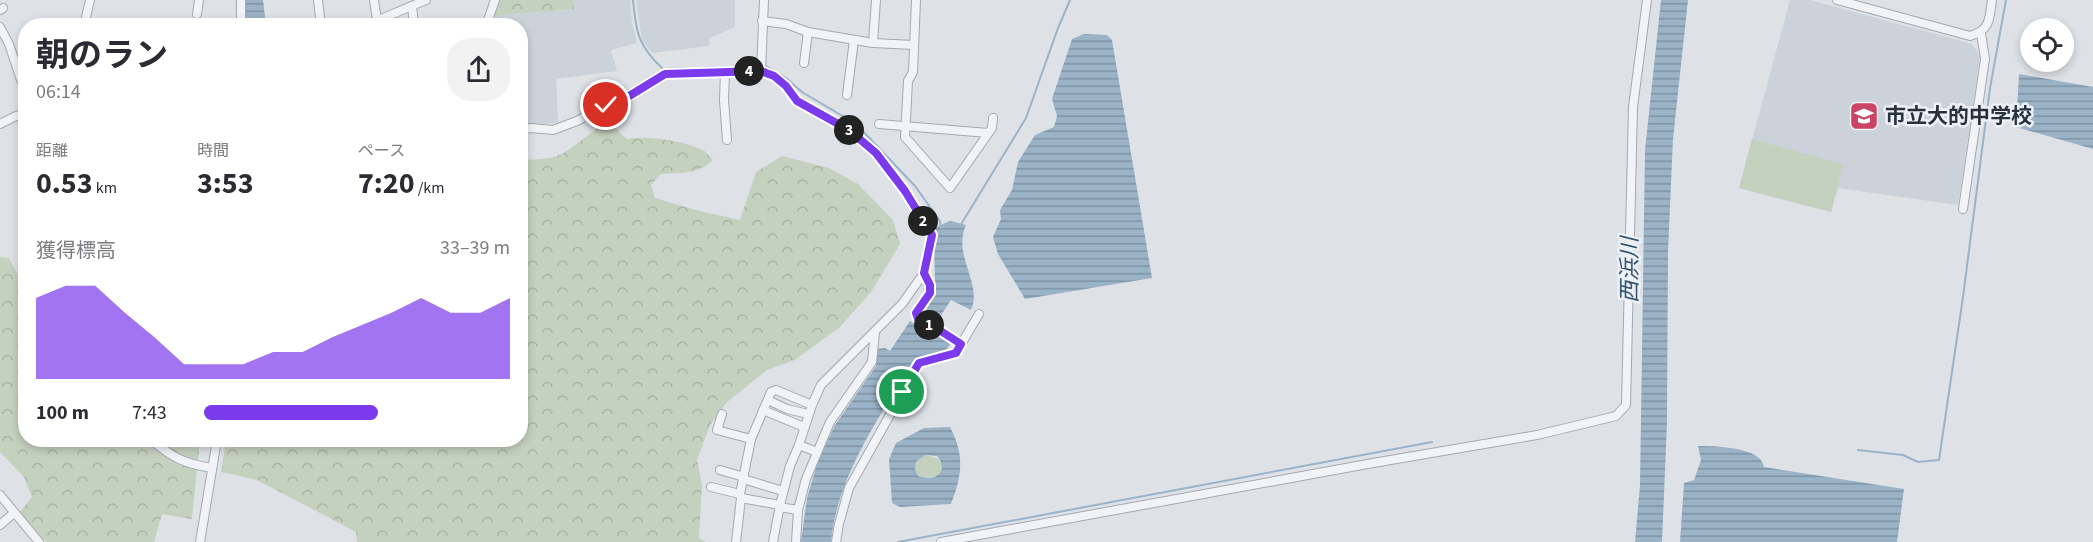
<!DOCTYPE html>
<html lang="ja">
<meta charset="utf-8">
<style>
:root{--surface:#fff;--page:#f2f2f3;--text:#2b2b33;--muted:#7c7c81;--accent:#7c3aed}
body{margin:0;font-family:"Source Sans 3","Noto Sans JP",sans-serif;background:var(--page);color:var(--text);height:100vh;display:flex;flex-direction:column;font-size:22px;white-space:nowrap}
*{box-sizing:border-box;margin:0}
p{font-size:20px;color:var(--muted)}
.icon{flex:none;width:33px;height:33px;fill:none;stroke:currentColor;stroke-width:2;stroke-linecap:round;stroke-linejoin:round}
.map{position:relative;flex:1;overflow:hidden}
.details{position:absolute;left:18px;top:18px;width:510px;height:429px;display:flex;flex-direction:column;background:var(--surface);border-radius:24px;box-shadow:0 3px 9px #0003}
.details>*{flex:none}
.buttons{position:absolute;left:2020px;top:18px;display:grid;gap:12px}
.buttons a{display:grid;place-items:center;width:54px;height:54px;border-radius:50%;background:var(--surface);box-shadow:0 3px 9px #0003;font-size:30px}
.pin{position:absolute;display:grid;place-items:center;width:51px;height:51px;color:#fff;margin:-26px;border:3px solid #fff;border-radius:50%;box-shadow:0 2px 6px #0007}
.km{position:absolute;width:30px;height:30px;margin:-15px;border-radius:50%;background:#222;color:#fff;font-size:16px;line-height:30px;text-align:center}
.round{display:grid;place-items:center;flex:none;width:63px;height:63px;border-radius:24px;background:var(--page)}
.head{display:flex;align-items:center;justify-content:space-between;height:102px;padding:0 18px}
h1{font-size:33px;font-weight:700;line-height:45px}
.metrics{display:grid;grid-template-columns:repeat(3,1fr);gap:9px;height:102px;padding:6px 18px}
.metrics div{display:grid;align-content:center}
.metrics b{font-size:30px;font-weight:700}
.metrics small{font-size:16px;font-weight:400}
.metrics p{font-size:16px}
.chart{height:168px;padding:12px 18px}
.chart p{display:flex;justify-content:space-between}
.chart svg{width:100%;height:108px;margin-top:6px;fill:var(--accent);opacity:.7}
ul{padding:0 18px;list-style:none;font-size:20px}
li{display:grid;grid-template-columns:96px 72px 1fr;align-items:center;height:45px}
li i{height:15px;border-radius:8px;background:var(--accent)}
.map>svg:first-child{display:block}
</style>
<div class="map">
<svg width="2093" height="542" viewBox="0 0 2093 542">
<defs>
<pattern id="forest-crowns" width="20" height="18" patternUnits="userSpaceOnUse" patternTransform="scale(1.5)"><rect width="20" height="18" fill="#c5d1bf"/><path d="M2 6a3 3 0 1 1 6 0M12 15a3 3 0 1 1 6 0" fill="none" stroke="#a9b4a5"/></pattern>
<pattern id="water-rules" width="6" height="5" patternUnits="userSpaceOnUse" patternTransform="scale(1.5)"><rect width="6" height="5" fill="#9ab3c7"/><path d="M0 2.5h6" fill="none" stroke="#7e92a3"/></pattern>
</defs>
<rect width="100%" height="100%" fill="#dee2e7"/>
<g fill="#ccd2d9">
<path d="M573,0h57l2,23 5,20 -26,7 6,21 -61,8 2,44 -37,2 -1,-99h-28l3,-10 78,-7z"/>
<path d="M636,0h99v27l-25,11 -1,8 -57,7 -10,-13z"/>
<path d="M1790,0h20l162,44 8,12 -22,149 -120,-17 -7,24 -92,-24z"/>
</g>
<g fill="#c5d1bf">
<path d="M1752,139l91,25 -12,48 -92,-24z"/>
<path d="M925,455c29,4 18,28 -7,21l-3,-7 1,-7z"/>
</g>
<g fill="url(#forest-crowns)">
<path d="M500,0h73l1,9 -79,7z"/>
<path d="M611,124l16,15c18,-4 58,2 76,11 4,2 7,7 10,10 -14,14 -33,13 -52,14l-10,11 4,13 41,12 44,10 16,-48 26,-16 47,12 29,16 35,36 7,24 -29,48 -31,35 -45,33 -28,10 -41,33 -16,22 -13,35 5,25 -3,53 7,4h-349l-1,-10 -99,-52 -36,-8 5,-32h294l1,-280c10,-1 23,0 33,-3 22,-7 35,-29 57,-33z"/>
<path d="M0,257l9,1 16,30 1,152h174l-8,79 -30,-5 -8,28h-108l-26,-30 12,-15 -8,-20 -24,-25z"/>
</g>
<g fill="url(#water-rules)" fill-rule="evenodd">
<path d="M246,0h17l3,25h-21z"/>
<path d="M1661,0h27l-15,139 -5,113 -1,171 -5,119h-27l5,-57 5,-335z"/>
<path d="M1084,34l23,1 5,5 40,238 -127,21 -27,-45 -5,-17 8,-18 -1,-9 12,-20 6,-28 17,-27 19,-8 3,-11 -5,-17 20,-60z"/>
<path d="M2019,74l74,13v62l-77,-22z"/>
<path d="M950,221l16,4c-14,30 17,59 5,85l-20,-10 -21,32 4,3 2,-3 16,10 -9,12 -30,7c-33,56 -76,115 -82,181h-30l6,-44 11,-37 17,-36 41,-59 1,-17 8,-1 5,3 20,-30 13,7 5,-11 -3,-3 10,-28 -1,-58z"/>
<path d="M950,427c15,28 12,49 1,77l-51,3 -8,-4 -3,-44 7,-16 28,-15zM925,455l12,1 4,6 1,7c-4,10 -14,10 -24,7l-3,-7 1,-7z"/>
<path d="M1698,446c15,0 51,1 62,13 2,2 3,5 4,8l140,22 -7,53h-217l4,-59 10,-3 7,-20z"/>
</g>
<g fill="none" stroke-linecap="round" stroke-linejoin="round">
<g stroke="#9ab3c7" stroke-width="2">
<path d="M633,0c3,32 5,46 30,69l103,-3 20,12 16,14 54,32 59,62 25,35 1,7"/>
<path d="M960,226l66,-108 32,-90 12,-28"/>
<path d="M1858,450l45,5 15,7 21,-2 24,-163 27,-209 16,-88"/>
<path d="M898,542l534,-100"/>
</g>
<g stroke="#a4a9b1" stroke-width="10">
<g id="minor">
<path d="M241,0v26"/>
<path d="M318,0l3,26"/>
<path d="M374,0l3,21"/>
<path d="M876,0l-3,43 41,2"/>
<path d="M916,0l-3,72 -5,9 -3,56 45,51 42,-60 1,-10"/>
<path d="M1837,0l133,36c21,-6 19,-17 22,-36"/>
<path d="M412,6l2,20"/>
<path d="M0,10l3,-2"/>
<path d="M197,14l2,-14"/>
<path d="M762,21l24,3 22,8 65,11"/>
<path d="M84,26l6,-26"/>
<path d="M364,26l62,-26"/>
<path d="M486,26l9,-26"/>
<path d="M0,27l9,17 12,36 5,-1"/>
<path d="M804,63l4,-31"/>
<path d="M761,71l3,-71"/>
<path d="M725,72l-1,28 3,40"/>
<path d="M847,95l7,-55"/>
<path d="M0,124l16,-8 10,-2"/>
<path d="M879,124l109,9"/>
<path d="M520,130l11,-2 22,2 24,-9 29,-16 15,-4 44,-28 96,-2 13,5 12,10 11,15 52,29 27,23 29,38 27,44 -8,38 -22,31 -81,81 -9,20 -13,40 -9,21 -10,39 -7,37"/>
<path d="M1963,209l22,-150 -4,-26"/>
<path d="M924,273c10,21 3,22 -8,40l3,8 17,7 25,16"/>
<path d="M768,400l19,9 21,5"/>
<path d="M763,410l41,17"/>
<path d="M722,414l-5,16 34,9"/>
<path d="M152,440c20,18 34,24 60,28"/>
<path d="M799,445l18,7"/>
<path d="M720,470l24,7"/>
<path d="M743,479l40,12"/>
<path d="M711,487l29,7"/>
<path d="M0,495l39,47"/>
<path d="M741,498l39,7"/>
<path d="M779,507l19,3"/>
<path d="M0,525l14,-12"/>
<path d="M200,542l17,-102"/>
<path d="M736,542l5,-44 -1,-4 11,-55 20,-47 5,-2 36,15"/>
<path d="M796,542l2,-32 8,-31 24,-57 42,-60 3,-30"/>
<path d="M836,542l3,-18 10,-36 70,-125 37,-10 23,-39"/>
<path d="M941,542l432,-79 164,-28 79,-19 10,-11 7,-298 14,-107"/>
</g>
</g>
<use href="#minor" stroke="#f1f3f6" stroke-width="8"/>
</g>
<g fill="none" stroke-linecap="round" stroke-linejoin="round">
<g stroke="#fff" stroke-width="12">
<path id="route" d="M606,105l15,-4 44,-27 96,-3 13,5 12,10 11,15 52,29 27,23 29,38 27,44 -8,38 6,12v8l-14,20 3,8 17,7 25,16 -5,9 -37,10 -17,29"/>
</g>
<use href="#route" stroke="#7c3aed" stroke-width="8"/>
</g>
<defs>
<g id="school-square" transform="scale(1.5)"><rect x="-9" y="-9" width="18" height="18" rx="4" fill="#ca4563" stroke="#edf1f5"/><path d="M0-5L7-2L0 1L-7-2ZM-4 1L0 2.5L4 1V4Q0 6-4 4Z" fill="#fff"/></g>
</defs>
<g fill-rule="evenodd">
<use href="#school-square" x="1864" y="116"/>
</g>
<g text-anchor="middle" stroke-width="5" stroke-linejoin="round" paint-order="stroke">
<g font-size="21" font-weight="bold" fill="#28313e" stroke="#edf1f5" text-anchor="start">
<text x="1885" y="123">市立大的中学校</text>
</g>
<g font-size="22" font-style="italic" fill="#335370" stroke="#edf1f5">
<text transform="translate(1629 270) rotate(-90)" y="8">西浜川</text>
</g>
</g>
</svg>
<div class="buttons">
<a><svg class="icon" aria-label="locate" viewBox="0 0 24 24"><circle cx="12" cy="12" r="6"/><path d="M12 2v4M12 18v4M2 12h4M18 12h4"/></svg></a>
</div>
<div class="pin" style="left:902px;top:392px;background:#1e9e55"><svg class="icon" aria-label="arrive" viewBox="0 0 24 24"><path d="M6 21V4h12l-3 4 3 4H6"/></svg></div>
<div class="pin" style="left:606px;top:105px;background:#d93025"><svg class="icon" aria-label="check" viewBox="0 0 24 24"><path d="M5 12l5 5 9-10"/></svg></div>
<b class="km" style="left:929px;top:325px">1</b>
<b class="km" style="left:923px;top:221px">2</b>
<b class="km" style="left:849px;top:130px">3</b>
<b class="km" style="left:749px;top:71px">4</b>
<section class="details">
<div class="head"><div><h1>朝のラン</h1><p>06:14</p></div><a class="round"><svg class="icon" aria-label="share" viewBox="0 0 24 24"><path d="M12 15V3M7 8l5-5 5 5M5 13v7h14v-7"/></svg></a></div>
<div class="metrics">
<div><p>距離</p><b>0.53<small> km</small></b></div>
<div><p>時間</p><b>3:53</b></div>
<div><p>ペース</p><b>7:20<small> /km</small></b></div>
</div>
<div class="chart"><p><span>獲得標高</span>33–39 m</p>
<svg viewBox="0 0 160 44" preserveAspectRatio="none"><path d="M0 44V11L10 6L20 6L30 17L40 27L50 38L60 38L70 38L80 33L90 33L100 27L110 22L120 17L130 11L140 17L150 17L160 11V44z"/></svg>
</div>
<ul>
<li><b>100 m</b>7:43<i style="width:57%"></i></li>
</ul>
</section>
</div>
